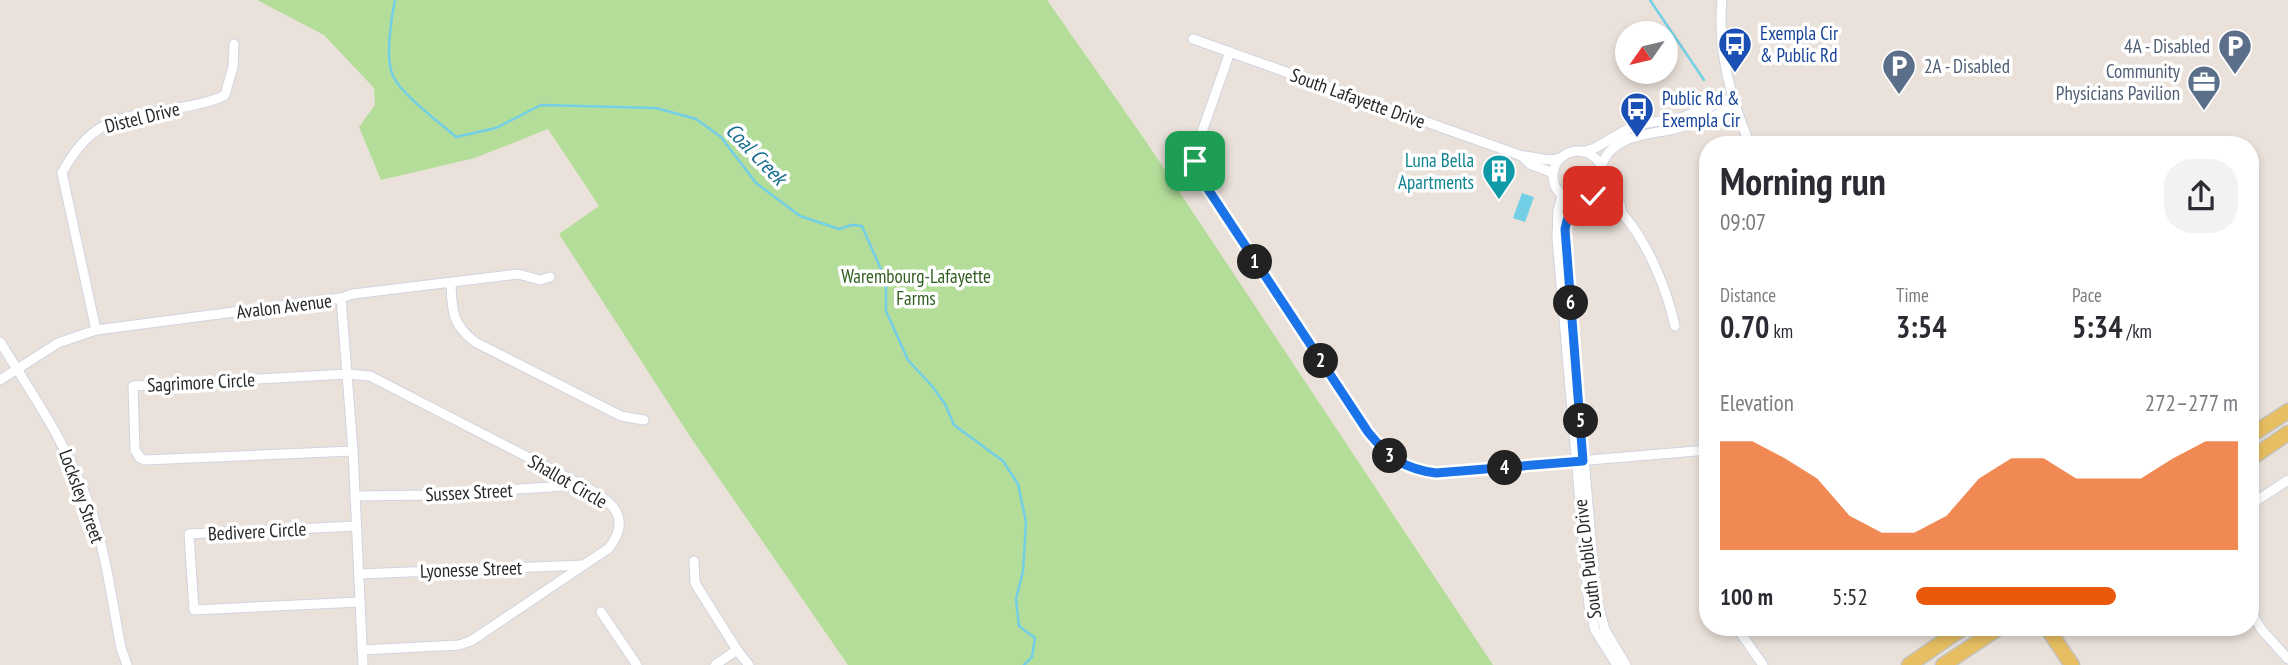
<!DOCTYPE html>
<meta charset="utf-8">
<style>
:root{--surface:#fff;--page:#f2f2f3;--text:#2b2b33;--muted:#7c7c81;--accent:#ea580c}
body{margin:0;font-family:"PT Sans Narrow",sans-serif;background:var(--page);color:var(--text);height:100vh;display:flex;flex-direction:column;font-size:26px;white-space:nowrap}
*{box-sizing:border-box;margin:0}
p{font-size:23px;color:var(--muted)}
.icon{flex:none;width:38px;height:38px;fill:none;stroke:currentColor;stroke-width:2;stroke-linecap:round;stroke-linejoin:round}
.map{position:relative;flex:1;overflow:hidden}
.sheet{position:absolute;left:1699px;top:136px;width:560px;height:500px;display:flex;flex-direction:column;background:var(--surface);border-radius:28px;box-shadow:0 4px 10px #0003}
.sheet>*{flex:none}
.needle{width:46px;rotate:236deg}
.buttons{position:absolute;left:1615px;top:21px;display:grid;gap:14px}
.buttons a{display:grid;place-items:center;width:63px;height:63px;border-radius:50%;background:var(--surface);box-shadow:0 4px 10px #0003;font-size:35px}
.pin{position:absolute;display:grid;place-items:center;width:60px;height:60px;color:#fff;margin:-30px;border-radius:14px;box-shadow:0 4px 10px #0006}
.km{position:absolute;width:35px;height:35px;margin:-18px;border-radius:50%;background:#222;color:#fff;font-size:19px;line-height:35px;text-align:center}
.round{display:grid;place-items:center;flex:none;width:74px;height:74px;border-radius:28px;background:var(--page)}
.head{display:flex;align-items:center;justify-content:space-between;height:119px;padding:0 21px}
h1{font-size:38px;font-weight:700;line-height:52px}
.metrics{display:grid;grid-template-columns:repeat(3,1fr);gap:10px;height:119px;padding:7px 21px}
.metrics div{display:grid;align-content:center}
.metrics b{font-size:30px;font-weight:700}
.metrics small{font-size:19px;font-weight:400}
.metrics p{font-size:19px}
.chart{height:196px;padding:14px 21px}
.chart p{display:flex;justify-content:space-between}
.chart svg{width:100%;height:126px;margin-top:7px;fill:var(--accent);opacity:.7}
ul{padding:0 21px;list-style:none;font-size:23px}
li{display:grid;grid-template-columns:112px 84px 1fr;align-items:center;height:52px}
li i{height:18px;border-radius:9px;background:var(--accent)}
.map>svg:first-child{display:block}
</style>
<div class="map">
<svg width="2288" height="665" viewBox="0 0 2288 665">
<rect width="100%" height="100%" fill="#eae2da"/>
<path fill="#b5dd9a" d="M257,0h790l98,140 348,525h-645l-157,-227 -132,-204 40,-28 -51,-77 -73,29 -94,22 -22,-53 16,-22 -1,-17 -50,-53z"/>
<path fill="#73cfe6" d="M1522,193l12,4 -9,25 -12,-4z"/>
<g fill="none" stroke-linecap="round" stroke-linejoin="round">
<g stroke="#73cfe6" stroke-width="2.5">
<path d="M395,0c-4,18 -10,59 -2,76 9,19 46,46 63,61l40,-9 45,-23 115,3 40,11 25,18 35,46 44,33 39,13 13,-4 10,1 24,55v30l22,49 24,26 13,18 9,21 49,36 15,23 8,38 -3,49 -7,28 3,27 16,12 -3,19 -8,8"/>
<path d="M1650,0l54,80"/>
</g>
<g stroke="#d0d4e0" stroke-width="11">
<g id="minor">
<path d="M1722,0c-5,50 9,99 28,145"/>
<path d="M1193,39l329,117c14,0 25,7 38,2"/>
<path d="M1230,52l-33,94 -2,15 3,13 146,223 39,54 17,12 19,8 17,2 272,-23"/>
<circle cx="1578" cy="176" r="25"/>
<path d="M1583,152l12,-4 40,-23 45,-7 53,-20"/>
<path d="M1522,156l8,8 23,9"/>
<path d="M1601,167c10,-32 45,-32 73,-38 21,-5 42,-14 62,-22"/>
<path d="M1562,195l-4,16 -1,27 32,368 6,24 22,35"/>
<path d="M1590,198l32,15 -2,-9 -19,-19"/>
<path d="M1578,201l-10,13 -3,26 31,357 9,33 21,35"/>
<path d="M1622,213c26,30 44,74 53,113"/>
<path d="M451,284c1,27 1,40 24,58l146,74 23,4"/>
<path d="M341,298l12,-4 165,-20 22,6 10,-3"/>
<path d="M96,330l-34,-157c31,-59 62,-55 122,-66 14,-3 29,-5 41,-12l8,-28 1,-23"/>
<path d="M0,342c33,53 68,104 90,165 16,45 22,94 31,141l6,17"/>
<path d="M0,380l58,-37 38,-13 245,-32 12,153 10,214"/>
<path d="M353,451l-208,9 -5,-2 -5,-8 -2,-64 214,-12 23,2 212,109c27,15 52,30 27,63l-138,93 -12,4 -97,5"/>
<path d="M355,496l76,-1 149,-10"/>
<path d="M2250,505l38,-25"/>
<path d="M356,526l-167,8 5,76 166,-8"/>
<path d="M694,561l1,22 42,67 12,15"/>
<path d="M359,574l225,-9"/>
<path d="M2250,610l11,19 27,30"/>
<path d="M601,612l36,53"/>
<path d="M1737,628l26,37"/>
<path d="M715,665l22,-15"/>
</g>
</g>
<g stroke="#c3c3c3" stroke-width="17">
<g id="primary">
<path d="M2250,436l38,-25"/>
<path d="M2250,459l38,-26"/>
<path d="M2047,628l25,37"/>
<path d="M1909,665l54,-37"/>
<path d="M1943,665l56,-37"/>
</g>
</g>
<use href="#minor" stroke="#fff" stroke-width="9"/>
<use href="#primary" stroke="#e7bf62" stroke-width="14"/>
</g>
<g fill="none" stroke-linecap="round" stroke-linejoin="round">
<g stroke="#fff" stroke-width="14">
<path id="route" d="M1195,161l7,19 166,252c20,25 36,37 68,41l147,-12 -18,-232c5,-24 9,-23 28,-33"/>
</g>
<use href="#route" stroke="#1a73e8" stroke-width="9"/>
</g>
<defs>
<g id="bus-pin" transform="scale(1.75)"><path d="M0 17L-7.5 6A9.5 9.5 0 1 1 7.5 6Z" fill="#1a4fb4" stroke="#fff"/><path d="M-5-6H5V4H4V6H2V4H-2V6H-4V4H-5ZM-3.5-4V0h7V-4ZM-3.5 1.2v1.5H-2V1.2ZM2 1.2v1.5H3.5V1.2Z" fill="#fff"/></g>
<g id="parking-pin" transform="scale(1.75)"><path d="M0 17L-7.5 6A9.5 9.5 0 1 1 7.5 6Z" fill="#5c6f8a" stroke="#fff"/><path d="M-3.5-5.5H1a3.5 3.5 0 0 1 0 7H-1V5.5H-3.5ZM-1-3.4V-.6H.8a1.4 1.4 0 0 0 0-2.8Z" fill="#fff"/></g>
<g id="office-pin" transform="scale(1.75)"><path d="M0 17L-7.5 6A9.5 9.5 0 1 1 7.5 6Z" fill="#5c6f8a" stroke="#fff"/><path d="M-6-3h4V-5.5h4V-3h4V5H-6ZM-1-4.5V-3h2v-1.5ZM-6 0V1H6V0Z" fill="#fff"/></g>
<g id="building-pin" transform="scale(1.75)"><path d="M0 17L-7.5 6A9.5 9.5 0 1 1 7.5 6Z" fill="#0f9aa8" stroke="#fff"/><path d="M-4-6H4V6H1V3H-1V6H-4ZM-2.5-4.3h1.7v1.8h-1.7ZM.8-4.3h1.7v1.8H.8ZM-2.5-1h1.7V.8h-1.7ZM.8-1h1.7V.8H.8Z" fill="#fff"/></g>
</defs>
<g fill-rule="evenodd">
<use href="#bus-pin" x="1735" y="44"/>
<use href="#parking-pin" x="2235" y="46"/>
<use href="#parking-pin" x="1899" y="66"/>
<use href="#office-pin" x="2204" y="82"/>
<use href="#bus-pin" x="1637" y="109"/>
<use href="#building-pin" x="1499" y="171"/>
</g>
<g text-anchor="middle" stroke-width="7" stroke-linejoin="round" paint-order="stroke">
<g font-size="19" fill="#164399" stroke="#fff" text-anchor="start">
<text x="1760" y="40">Exempla Cir<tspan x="1760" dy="22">&amp; Public Rd</tspan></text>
<text x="1662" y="105">Public Rd &amp;<tspan x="1662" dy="22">Exempla Cir</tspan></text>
</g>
<g font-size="19" fill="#4e5e75" stroke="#fff" text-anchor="end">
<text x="2210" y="53">4A - Disabled</text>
<text x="1924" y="73" text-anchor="start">2A - Disabled</text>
<text x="2180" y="78">Community<tspan x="2180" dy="22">Physicians Pavilion</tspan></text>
</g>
<g font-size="19" fill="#282828" stroke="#fff">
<text transform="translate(1358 98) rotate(20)" y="7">South Lafayette Drive</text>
<text transform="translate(142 117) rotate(-14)" y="7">Distel Drive</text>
<text transform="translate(284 306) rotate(-7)" y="7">Avalon Avenue</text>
<text transform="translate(201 382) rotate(-3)" y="7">Sagrimore Circle</text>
<text transform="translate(568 481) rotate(30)" y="7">Shallot Circle</text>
<text transform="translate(469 492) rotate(-3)" y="7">Sussex Street</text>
<text transform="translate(82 496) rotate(70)" y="7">Locksley Street</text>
<text transform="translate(257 531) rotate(-3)" y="7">Bedivere Circle</text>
<text transform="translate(1587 559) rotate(-97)" y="7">South Public Drive</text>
<text transform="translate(471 569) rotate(-2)" y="7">Lyonesse Street</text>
</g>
<g font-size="19" fill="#0d838f" stroke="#fff" text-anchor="end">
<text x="1474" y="167">Luna Bella<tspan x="1474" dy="22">Apartments</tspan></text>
</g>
<g font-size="19" fill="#2f5f1e" stroke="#fff">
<text x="916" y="283">Warembourg-Lafayette<tspan x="916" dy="22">Farms</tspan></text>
</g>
<g font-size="21" font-style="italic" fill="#166c8e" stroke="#fff">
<text transform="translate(756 154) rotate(46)" y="7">Coal Creek</text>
</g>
</g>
</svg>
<div class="buttons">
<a><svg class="needle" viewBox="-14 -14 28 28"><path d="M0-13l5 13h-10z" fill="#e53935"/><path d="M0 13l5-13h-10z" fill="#7c7c81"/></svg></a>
</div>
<div class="pin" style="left:1195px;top:161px;background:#1e9e55"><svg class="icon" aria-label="arrive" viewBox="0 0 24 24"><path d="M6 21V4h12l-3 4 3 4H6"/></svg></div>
<div class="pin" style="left:1593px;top:196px;background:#d93025"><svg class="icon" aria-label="check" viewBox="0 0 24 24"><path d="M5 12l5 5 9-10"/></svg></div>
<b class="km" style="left:1255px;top:262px">1</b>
<b class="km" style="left:1321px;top:361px">2</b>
<b class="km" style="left:1390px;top:456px">3</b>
<b class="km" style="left:1505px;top:468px">4</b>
<b class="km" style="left:1581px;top:421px">5</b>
<b class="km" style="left:1571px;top:303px">6</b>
<section class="sheet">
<div class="head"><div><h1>Morning run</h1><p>09:07</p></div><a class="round"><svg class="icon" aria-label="share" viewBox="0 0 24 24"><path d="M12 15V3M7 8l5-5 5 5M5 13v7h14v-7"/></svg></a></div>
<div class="metrics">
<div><p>Distance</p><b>0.70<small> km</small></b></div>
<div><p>Time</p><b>3:54</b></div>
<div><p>Pace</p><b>5:34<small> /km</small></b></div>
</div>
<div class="chart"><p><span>Elevation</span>272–277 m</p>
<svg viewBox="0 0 160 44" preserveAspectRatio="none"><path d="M0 44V6L10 6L20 12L30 19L40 32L50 38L60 38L70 32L80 19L90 12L100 12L110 19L120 19L130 19L140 12L150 6L160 6V44z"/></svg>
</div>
<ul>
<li><b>100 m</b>5:52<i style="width:62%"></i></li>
</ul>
</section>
</div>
